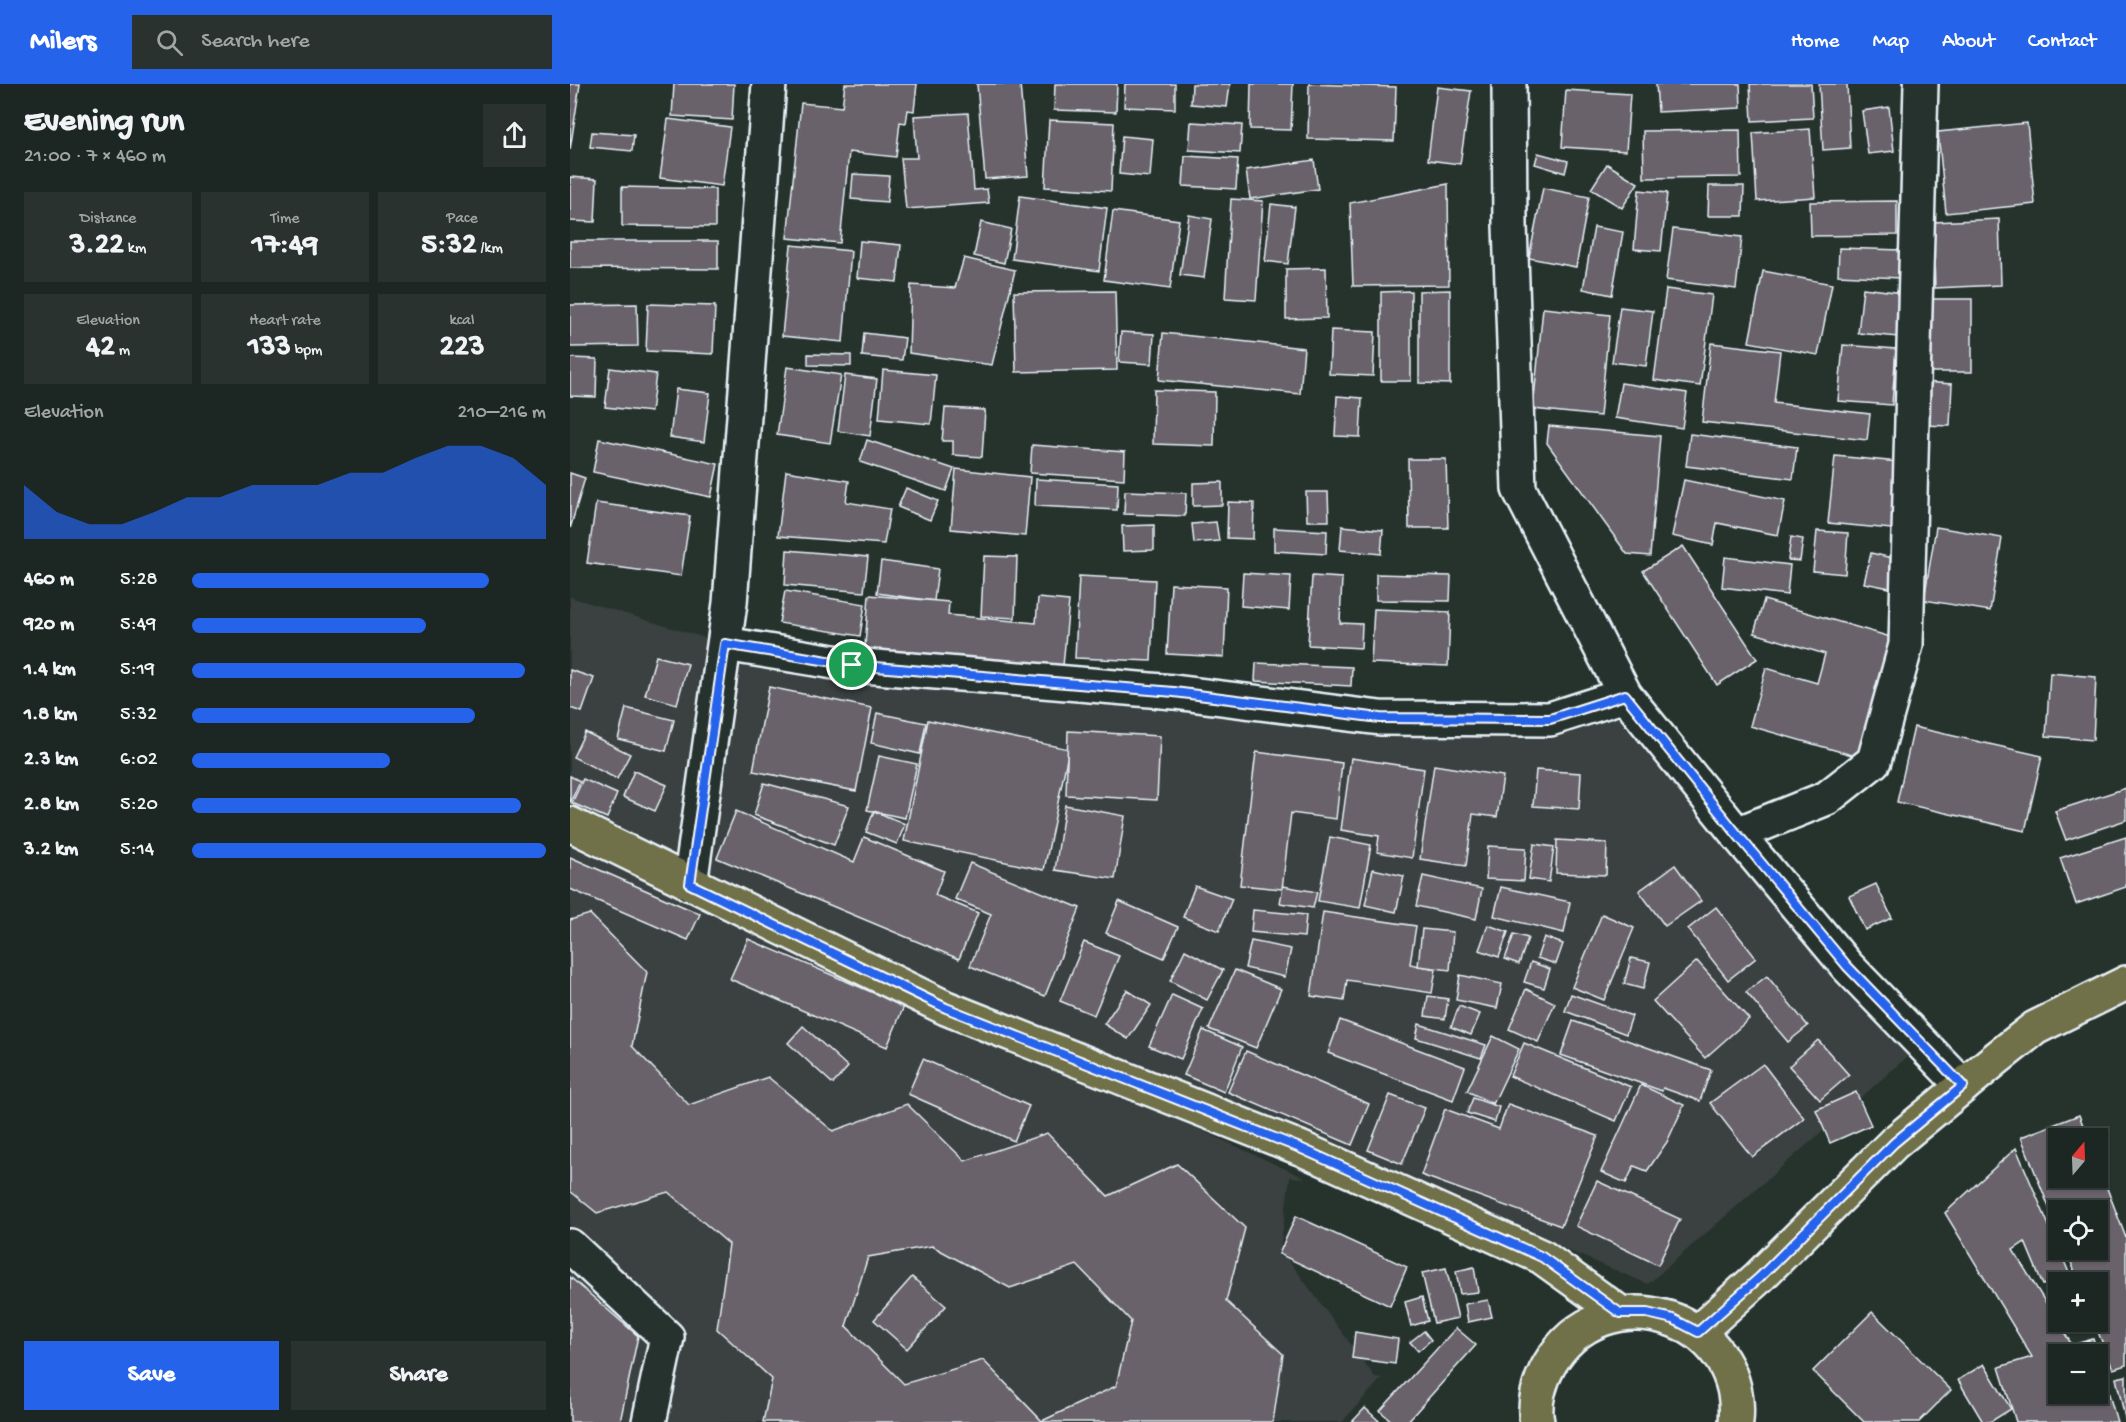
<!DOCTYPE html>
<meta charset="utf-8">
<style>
:root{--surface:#1c2622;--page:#29322f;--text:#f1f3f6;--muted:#a0a5a5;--line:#3a4340;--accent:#2563eb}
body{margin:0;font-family:"Gochi Hand",sans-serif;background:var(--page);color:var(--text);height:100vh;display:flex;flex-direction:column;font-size:22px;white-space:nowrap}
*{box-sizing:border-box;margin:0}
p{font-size:20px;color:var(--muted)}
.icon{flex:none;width:33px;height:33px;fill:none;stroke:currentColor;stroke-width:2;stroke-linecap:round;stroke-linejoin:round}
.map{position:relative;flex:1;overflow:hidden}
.details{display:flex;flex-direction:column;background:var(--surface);width:570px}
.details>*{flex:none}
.needle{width:39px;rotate:19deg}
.tools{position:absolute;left:1478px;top:1044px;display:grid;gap:12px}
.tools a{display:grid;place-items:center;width:60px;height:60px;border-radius:0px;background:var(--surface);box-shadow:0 2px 4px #0004,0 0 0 2px var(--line);font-size:30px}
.pin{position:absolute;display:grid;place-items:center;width:51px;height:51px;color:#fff;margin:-26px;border:3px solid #fff;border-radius:50%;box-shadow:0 2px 6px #0007}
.round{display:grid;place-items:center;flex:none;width:63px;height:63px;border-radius:0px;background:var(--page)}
.head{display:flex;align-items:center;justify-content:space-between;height:102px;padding:0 24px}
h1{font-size:33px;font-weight:700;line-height:45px}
.stats{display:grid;grid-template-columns:repeat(3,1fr);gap:9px;height:102px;padding:6px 24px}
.stats div{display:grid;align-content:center;border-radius:0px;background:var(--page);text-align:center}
.stats b{font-size:30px;font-weight:700}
.stats small{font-size:16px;font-weight:400}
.stats p{font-size:16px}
.chart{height:168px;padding:12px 24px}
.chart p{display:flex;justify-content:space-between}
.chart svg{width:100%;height:108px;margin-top:6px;fill:var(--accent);opacity:.7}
.primary-button{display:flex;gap:12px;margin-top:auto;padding:12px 24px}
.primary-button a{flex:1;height:69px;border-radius:0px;background:var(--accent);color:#fff;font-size:24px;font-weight:700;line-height:69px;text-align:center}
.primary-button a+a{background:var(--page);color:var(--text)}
ul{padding:0 24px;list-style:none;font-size:20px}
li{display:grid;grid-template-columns:96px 72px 1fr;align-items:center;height:45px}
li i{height:15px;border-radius:8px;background:var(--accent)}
header{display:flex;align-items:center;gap:36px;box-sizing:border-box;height:84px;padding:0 30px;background:var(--accent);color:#fff}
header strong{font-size:28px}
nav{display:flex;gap:33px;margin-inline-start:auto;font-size:21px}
.search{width:420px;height:54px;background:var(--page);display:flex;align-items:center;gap:15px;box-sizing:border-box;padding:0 21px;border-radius:0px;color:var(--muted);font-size:22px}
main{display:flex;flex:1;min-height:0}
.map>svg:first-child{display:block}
</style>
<header>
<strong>Milers</strong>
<div class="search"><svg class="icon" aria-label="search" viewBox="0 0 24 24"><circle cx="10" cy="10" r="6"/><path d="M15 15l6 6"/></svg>Search here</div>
<nav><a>Home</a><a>Map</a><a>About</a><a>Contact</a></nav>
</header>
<main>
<section class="details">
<div class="head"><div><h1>Evening run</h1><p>21:00 · 7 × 460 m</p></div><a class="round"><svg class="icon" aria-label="share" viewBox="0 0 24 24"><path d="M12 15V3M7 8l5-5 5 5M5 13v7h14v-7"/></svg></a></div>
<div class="stats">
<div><p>Distance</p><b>3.22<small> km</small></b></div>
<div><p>Time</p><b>17:49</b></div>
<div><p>Pace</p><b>5:32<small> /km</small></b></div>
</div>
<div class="stats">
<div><p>Elevation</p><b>42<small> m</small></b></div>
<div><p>Heart rate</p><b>133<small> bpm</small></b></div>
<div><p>kcal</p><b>223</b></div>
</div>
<div class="chart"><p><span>Elevation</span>210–216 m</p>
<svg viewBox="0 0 160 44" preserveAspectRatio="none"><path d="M0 44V22L10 33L20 38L30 38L40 33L50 27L60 27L70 22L80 22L90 22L100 17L110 17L120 11L130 6L140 6L150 11L160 22V44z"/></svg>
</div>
<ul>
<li><b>460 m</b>5:28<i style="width:84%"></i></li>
<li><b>920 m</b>5:49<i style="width:66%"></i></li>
<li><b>1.4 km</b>5:19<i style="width:94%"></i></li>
<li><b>1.8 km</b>5:32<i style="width:80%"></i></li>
<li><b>2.3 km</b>6:02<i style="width:56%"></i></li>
<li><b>2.8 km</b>5:20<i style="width:93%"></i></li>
<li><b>3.2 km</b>5:14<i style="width:100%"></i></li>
</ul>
<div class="primary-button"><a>Save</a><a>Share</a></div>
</section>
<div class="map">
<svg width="1556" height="1338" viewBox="0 0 1556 1338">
<rect width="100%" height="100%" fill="#26332d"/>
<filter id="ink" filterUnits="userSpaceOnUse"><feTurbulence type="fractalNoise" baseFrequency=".0167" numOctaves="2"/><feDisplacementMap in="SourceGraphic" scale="12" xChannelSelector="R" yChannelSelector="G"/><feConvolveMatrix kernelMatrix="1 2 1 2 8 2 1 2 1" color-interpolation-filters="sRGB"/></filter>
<g filter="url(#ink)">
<g fill="#3a4140">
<path d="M0,513l155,47 655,74 245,-23 298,348 -275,241 -1078,-454z"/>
<path d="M0,756l735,338 -15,-1 -11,80 8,1 88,119 7,1 -40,44h-772z"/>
</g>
<g fill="#69626b" stroke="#e8f1f8" stroke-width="1.5" fill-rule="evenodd">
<path d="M0,0h10l-10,66z"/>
<path d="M104,0h60l-2,36 -60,-4z"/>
<path d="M275,0h72l-3,27 -6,-1 -2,13 -6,-1 -4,35 -47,-5 -9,91 -53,-5 14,-135 41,4z"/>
<path d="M407,0h43l8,92 -43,3z"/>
<path d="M485,0h62l-1,28 -62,-2z"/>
<path d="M555,0h50v25l-51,-2z"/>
<path d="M622,0h38l-3,23 -36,-3z"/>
<path d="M681,0h42l-2,46 -41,-1z"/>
<path d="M739,0l87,3 -2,54 -86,-2z"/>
<path d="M1086,0h84l1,24 -83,4z"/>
<path d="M1180,0h61l2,34 -61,3z"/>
<path d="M1249,0h28l3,64 -27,2z"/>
<path d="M867,3l34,4 -11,73 -32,-4z"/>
<path d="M996,6l64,4 -4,57 -64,-4z"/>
<path d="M1319,23l5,44 -26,3 -6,-43z"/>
<path d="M398,29l6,77 13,-1 2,14 -83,6 -5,-51h16l-3,-42z"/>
<path d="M98,35l62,8 -8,59 -62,-8z"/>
<path d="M479,36l65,3 -3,68 -66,-4z"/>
<path d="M621,38l51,3 -2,28 -51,-3z"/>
<path d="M1457,39l8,81 -89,9 -8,-81z"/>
<path d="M1240,45l5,68 -58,4 -4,-68z"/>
<path d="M1170,46l1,47 -97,1 -1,-47z"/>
<path d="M22,48l42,3 -2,16 -42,-4z"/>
<path d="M552,52l31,3 -3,38 -31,-3z"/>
<path d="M968,69l30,8 -3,12 -30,-9z"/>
<path d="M615,72l53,3 -2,30 -53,-3z"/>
<path d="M744,76l4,29 -68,10 -4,-29z"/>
<path d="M1037,80l31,19 -16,25 -31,-19z"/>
<path d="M283,90l36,2 -2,26 -36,-3z"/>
<path d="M0,93l27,2 -2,43 -25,-1z"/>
<path d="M878,100l1,101 -96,1 -3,-83z"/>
<path d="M1139,102h35l-1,30h-35z"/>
<path d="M52,103l93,2v38l-93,-1z"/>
<path d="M973,104l46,9 -13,70 -47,-9z"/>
<path d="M1069,106l28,3 -6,58 -27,-2z"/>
<path d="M450,112l87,12 -8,63 -87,-12z"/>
<path d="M661,115l32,2 -7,99 -31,-2z"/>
<path d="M1327,117v34l-86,1 -1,-34z"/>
<path d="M701,120l24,3 -7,57 -23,-3z"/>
<path d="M543,127l66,9 -9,69 -66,-9z"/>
<path d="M619,131l23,4 -8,59 -24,-3z"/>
<path d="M1429,135l2,66 -66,3 -2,-66z"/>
<path d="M411,138l30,7 -7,34 -30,-7z"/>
<path d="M1024,143l29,5 -11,63 -29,-6z"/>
<path d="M1103,145l69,8 -6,52 -70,-9z"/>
<path d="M0,157h148v28l-148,-1z"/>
<path d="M290,157l41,4 -4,37 -40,-4z"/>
<path d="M221,161l60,6 -8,91 -61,-6z"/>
<path d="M1269,164l62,2 -1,28 -62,-3z"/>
<path d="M394,174l51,12 -23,95 -83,-12 2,-68 44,3z"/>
<path d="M756,184l1,50 -41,1v-50z"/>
<path d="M1193,187l69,13 -14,71 -69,-13z"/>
<path d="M1293,204l40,5 -5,44 -40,-4z"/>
<path d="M1096,205l46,6 -12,91 -46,-6z"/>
<path d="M880,206v94l-31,-1v-92z"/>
<path d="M545,207l2,79 -101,2 -2,-80z"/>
<path d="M841,207v90h-30v-89z"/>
<rect x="1360" y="215" width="42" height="73"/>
<path d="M67,220l1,42 -68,1v-42z"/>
<path d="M78,220l67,2 -2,48 -67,-3z"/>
<path d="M1050,223l33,4 -7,55 -34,-4z"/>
<path d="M973,224l67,7 -10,101 -67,-7z"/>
<path d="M761,246l44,2 -2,44 -44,-2z"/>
<path d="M551,248l33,2 -2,30 -33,-2z"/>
<path d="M294,249l41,5 -3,22 -40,-4z"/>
<path d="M593,249l141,15 -4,46 -141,-14z"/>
<path d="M1141,259l69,8 -6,52 96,11 -3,26 -165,-18z"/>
<path d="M1273,261l53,4 -4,56 -54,-4z"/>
<path d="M238,270l43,1v11l-43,-1z"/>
<path d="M0,274l27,1 -1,38 -26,-1z"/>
<path d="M217,283l54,8 -11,68 -53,-8z"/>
<path d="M40,284l46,6 -5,38 -46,-5z"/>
<path d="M313,286l53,5 -5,49 -52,-5z"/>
<path d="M275,291l32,4 -7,57 -32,-5z"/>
<path d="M1354,298l28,2 -2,42 -27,-1z"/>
<path d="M1051,299l66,10 -5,35 -67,-10z"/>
<path d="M106,305l34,4 -6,49 -34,-5z"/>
<path d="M584,306l61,2 -1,54 -61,-2z"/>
<path d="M767,312l25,2 -2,39 -25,-1z"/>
<path d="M375,324l40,2 -3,47 -29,-2v-14h-11z"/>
<path d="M979,342l111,10 -10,120 -23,-2 -80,-111z"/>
<path d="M1120,350l107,13 -4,32 -107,-13z"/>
<path d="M29,355l119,25 -7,33 -118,-25z"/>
<path d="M297,356l87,29 -8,22 -86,-29z"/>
<path d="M462,361l93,7 -1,27 -94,-6z"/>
<path d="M1265,372l74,7 -7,67 -74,-7z"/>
<path d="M838,375h38l2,69h-39z"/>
<path d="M386,385l74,8 -5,59 -74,-7z"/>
<path d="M216,387l63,10 -3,21 44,7 -6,35 -106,-8z"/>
<path d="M0,389l15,5 -15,51z"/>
<path d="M466,395l82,5 -1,26 -82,-4z"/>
<path d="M1114,396l101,21 -7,34 -61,-12 -4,22 -41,-9z"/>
<path d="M652,398v23l-29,1v-23z"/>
<path d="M336,404l32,13 -8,19 -32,-13z"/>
<path d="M555,407l61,2 -1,23 -61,-2z"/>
<path d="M736,408h22l1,29h-22z"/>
<path d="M658,418l26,1 -1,36 -26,-1z"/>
<path d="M26,419l94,13 -9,60 -94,-13z"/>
<path d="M646,438l3,19 -25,2 -2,-19z"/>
<path d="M584,441v25l-31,1 -1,-25z"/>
<path d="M772,442l41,4 -2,24 -41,-4z"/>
<path d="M1366,443l66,11 -12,73 -66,-11z"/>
<path d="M704,444l53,3 -1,23 -52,-3z"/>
<path d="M1247,447l31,2 -3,41 -32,-3z"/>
<path d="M1221,453l12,2 -3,22 -12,-1z"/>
<path d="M1113,462l74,113 -40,26 -74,-114z"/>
<path d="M217,466l81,7 -4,35 -79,-7z"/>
<path d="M1301,469l25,6 -6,29 -26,-5z"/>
<path d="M414,472l33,1 -2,61 -34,-2z"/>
<path d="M1155,473l65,8 -3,30 -65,-8z"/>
<path d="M311,477l57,8 -4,32 -57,-8z"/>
<path d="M673,489l48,3 -2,34 -48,-4z"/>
<path d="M806,490l75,2 -1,25 -74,-1z"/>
<path d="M509,492l76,4 -4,81 -76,-3z"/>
<path d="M742,492l30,2 -2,45 22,1 -1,24 -53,-3z"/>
<path d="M601,500l56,3 -3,70 -57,-3z"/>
<path d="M215,507l80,13 -5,32 -81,-13z"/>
<path d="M299,511l80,7 -1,13 88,8 2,-25 31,3 -7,76 -198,-19z"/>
<path d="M1194,516l130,38 -35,119 -109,-31 16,-58 51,15 8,-29 -71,-21z"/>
<path d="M804,525l76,3 -2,54 -77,-3z"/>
<path d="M86,572l32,8 -11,40 -32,-9z"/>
<path d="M686,579l96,4 -1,19 -96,-5z"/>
<path d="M0,586l24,8 -12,34 -12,-4z"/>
<path d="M1480,589l46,4 -3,63 -47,-4z"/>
<path d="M199,603l103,21 -16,83 -103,-20z"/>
<path d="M56,624l48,12 -8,31 -48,-12z"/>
<path d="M307,629l49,10 -6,31 -49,-11z"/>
<path d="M358,636l141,29 -25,121 -140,-29z"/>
<path d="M1344,643l128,29 -17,75 -128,-29z"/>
<path d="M498,647l92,5 -3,64 -91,-5z"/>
<path d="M15,648l45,22 -13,25 -44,-22z"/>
<path d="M686,668l86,11 -6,56 -45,-6 -9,76 -42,-4z"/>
<path d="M309,672l38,8 -12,54 -38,-8z"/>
<path d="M781,674l73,11 -12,89 -35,-6 2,-16 -38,-6z"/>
<path d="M864,681l69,11 -6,41 -24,-3 -7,52 -46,-7z"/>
<path d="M966,686l45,3 -2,36 -46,-3z"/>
<path d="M64,687l33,14 -12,26 -32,-14z"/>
<path d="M0,692l10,5 -10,22z"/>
<path d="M13,695l34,15 -10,24 -35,-15z"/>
<path d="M194,699l85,23 -15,39 -80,-30z"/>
<path d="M1556,704v32l-60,20 -11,-29z"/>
<path d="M495,721l60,11 -10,63 -60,-9z"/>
<path d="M166,727l118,51 10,-25 80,34 -9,24 43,18 -19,46 -242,-101z"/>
<path d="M304,727l31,13 -8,20 -31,-12z"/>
<path d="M760,753l41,8 -11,63 -42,-7z"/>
<path d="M1556,753v50l-50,17 -16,-46z"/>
<path d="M987,756l50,3 -1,32 -50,-2z"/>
<path d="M964,760l20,3 -5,35 -20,-3z"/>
<path d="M918,762l38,2 -2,33 -38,-2z"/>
<path d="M0,773l130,57 -12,26 -118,-51z"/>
<path d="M400,779l110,45 -35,88 -75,-30 21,-52 -36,-15z"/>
<path d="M1105,781l26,36 -36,25 -26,-35z"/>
<path d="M803,785l31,7 -8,36 -31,-7z"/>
<path d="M853,792l59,13 -6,30 -60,-13z"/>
<path d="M1306,800l16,34 -27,12 -16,-34z"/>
<path d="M625,802l37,13 -13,32 -36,-14z"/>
<path d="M713,802l34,6 -4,16 -33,-5z"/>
<path d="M931,803l69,15 -6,31 -70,-17z"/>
<path d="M549,817l59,26 -14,31 -58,-25z"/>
<path d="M1146,823l40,51 -28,22 -40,-51z"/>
<path d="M683,826l53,5 -2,22 -53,-5z"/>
<path d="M753,828l93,14 -6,38 26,5 -4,24 -85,-13 -3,21 -33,-5z"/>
<path d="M20,830l57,58 -15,74 57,59 79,-28 65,54 74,-27 58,57 82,-28 61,63 69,-32 68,64 -19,73 57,53 -10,68h-510l9,-43 -55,-50 12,-85 -61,-52 -71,21 -27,-22v-271zM362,1162l78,42 67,-23 54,56 -15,65 -74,35 -59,-61 -79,24 -58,-58 22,-69z"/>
<path d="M1032,830l32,14 -30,72 -32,-13z"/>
<path d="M918,841l20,7 -9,25 -20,-7z"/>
<path d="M852,845l31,3 -3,38 -32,-4z"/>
<path d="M944,850l14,4 -9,26 -14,-5z"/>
<path d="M974,853l19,7 -7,20 -19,-6z"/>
<path d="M178,855l156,67 -17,41 -157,-68z"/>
<path d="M681,857l40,8 -6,28 -40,-9z"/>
<path d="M514,858l35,14 -25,59 -34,-14z"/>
<path d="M615,866l38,20 -16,30 -37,-19z"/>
<path d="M1061,874l19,4 -7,27 -19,-5z"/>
<path d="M1127,877l52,58 -44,39 -52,-57z"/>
<path d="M961,878l19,7 -6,19 -20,-6z"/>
<path d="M665,886l46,19 -25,59 -47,-19z"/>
<path d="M890,891l42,9 -5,24 -41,-8z"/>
<path d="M1197,892l41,50 -20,16 -42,-50z"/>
<path d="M956,905l29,14 -17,39 -29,-13z"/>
<path d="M557,906l24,15 -23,34 -24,-15z"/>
<path d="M1001,910l61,22 -6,18 -61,-23z"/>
<path d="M602,911l31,14 -22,50 -32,-13z"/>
<path d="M858,912l20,3 -3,20 -20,-3z"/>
<path d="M889,922l21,8 -9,21 -20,-8z"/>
<path d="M770,936l125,47 -12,33 -125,-47z"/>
<path d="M1003,937l138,49 -11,31 -37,-13 -1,3 -101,-36z"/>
<path d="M849,940l67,21 -5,13 -65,-20z"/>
<path d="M233,942l45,41 -15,17 -45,-41z"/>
<path d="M633,946l39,17 -18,45 -40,-17z"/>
<path d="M923,952l26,13 -26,55 -26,-13z"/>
<path d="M1248,956l31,35 -29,25 -31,-34z"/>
<path d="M954,959l107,44 -15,34 -106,-45z"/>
<path d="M676,967l123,53 -17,41 -124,-53z"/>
<path d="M353,975l106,47 -15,35 -106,-47z"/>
<path d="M1193,980l41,54 -52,39 -42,-54z"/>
<path d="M1071,1001l43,20 -17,37 -20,29 -13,-5 -8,17 -25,-11z"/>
<path d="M1286,1008l15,33 -41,18 -14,-33z"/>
<path d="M820,1011l35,13 -23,56 -34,-14z"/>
<path d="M903,1014l26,9 -4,15 -28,-9z"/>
<path d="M938,1020l90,32 -37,90 -140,-51 24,-66 54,20z"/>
<path d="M1509,1031l9,23h-30v40h39v-16l29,76v127l-13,4 -19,-47h3v-40h-18l-13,-32h31v-40h-39v20l-37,-93z"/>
<path d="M1446,1064l54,127 -27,10 -18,-43 -12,8 59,95 21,-6 24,83h-101l-17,-55 33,-10 -87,-144zM1488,1270h39v40h-39z"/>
<path d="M1027,1097l83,38 -22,46 -82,-39z"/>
<path d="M726,1132l111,51 -17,39 -111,-52z"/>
<path d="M904,1183l4,25 -18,2 -4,-23z"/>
<path d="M876,1184l12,50 -24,5 -12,-50z"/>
<path d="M0,1193l68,59 -18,86h-50z"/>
<path d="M342,1193l34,29 -39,43 -33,-29z"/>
<path d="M852,1213l6,24 -17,5 -6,-24z"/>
<path d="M918,1216l4,17 -24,5 -3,-18z"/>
<path d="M1302,1228l79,78 -32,32h-55l-51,-51z"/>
<path d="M886,1244l20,17 -69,77h-14l-13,-11z"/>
<path d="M854,1247l7,9 -13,11 -8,-9z"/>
<path d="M785,1248l43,7 -3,25 -43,-6z"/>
<path d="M1414,1280l27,45 -21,13h-7l-25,-42z"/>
<path d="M1556,1292v46l-10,-44z"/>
<path d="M795,1324l15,14h-28z"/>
</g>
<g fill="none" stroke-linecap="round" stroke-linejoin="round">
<g stroke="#e8f1f8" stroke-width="38">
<g id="minor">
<path d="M939,0l1,141 9,264 106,206 112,139 110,132 116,120"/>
<path d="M155,560l127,21 322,27 206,26 170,1 75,-24"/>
<path d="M1167,750l90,-36 47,-37 32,-116 15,-561"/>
<path d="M120,800l40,-281 39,-519"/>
<path d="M0,1162l97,91 -18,85"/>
</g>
</g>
<g stroke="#e8f1f8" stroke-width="38">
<g id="major">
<path d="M0,740l376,184 354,140 242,109 78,56"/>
<path d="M1128,1248l61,-55 135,-134 103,-85 38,-30 91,-45"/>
<path d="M967,1338c-4,-19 3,-41 12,-57 55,-95 197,-50 187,57"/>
</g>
</g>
<use href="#minor" stroke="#26332d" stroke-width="33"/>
<use href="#major" stroke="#70704a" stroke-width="33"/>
</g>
</g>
<g fill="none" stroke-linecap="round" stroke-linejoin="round" filter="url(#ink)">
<g stroke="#fff" stroke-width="12">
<path id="route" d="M155,560l127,21 322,27 206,26 170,1 75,-24 112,139 110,132 116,120 -69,57 -134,134 -62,55 -25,-13 -26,-6h-27l-78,-56 -242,-109 -354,-140 -256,-124z"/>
</g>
<use href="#route" stroke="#2563eb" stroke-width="8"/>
</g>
</svg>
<div class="tools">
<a><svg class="needle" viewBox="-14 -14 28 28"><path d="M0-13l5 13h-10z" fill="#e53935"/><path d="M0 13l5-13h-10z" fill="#a0a5a5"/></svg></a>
<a><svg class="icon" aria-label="locate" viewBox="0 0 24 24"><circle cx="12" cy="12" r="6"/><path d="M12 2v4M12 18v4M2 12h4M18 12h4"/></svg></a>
<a>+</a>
<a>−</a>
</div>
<div class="pin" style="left:282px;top:581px;background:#1e9e55"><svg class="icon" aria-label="arrive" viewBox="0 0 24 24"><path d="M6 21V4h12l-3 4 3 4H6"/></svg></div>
</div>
</main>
